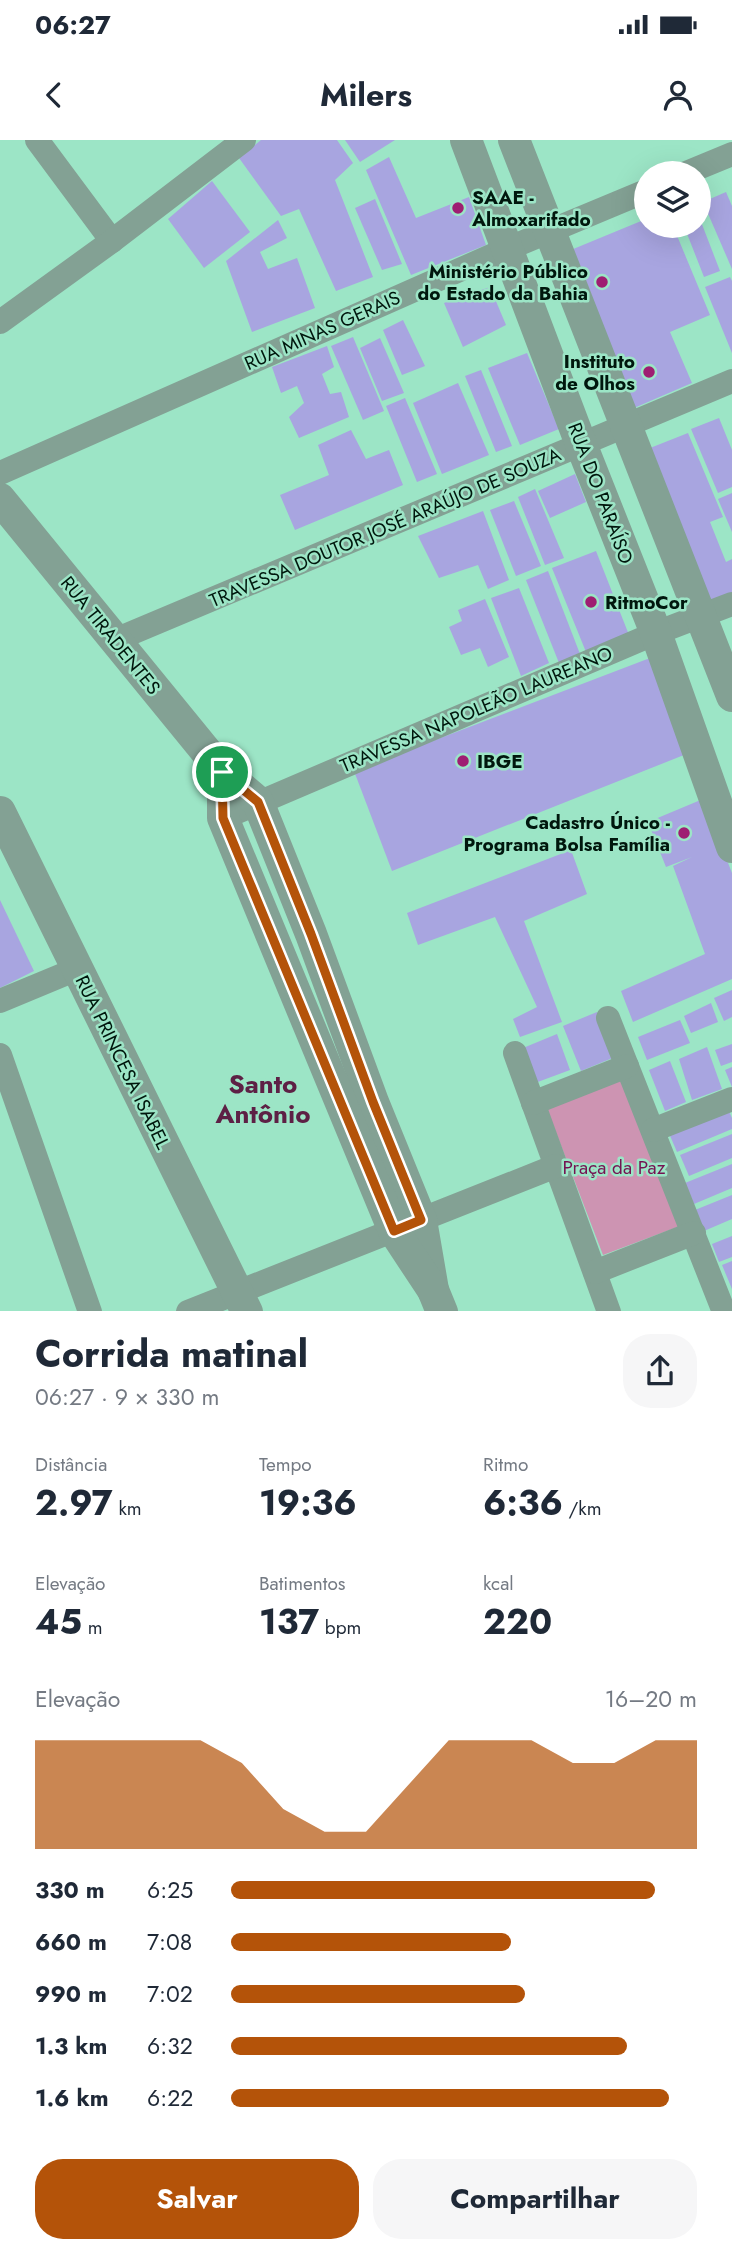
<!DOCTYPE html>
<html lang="pt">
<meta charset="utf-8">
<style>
:root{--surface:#fff;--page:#f6f6f7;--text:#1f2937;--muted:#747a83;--accent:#b45309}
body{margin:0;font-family:Jost,sans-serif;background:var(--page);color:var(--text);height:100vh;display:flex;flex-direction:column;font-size:26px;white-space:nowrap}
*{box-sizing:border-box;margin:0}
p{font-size:23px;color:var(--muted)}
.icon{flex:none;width:38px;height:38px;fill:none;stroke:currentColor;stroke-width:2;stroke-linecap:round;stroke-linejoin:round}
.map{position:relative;height:1171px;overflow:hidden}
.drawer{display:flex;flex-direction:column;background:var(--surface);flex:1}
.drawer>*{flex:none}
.tools{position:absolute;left:634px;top:21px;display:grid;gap:14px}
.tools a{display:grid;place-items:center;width:77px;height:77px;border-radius:50%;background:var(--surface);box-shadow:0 7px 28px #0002;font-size:35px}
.pin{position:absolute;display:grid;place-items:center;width:60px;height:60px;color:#fff;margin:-30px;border:4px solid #fff;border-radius:50%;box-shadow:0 2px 7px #0007}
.round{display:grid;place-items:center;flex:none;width:74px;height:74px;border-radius:28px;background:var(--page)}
.headline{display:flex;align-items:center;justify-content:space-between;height:119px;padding:0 35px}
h1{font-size:38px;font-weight:700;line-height:52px}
.figures{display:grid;grid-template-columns:repeat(3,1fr);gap:10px;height:119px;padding:7px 35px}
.figures div{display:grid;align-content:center}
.figures b{font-size:35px;font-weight:700}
.figures small{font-size:19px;font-weight:400}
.figures p{font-size:19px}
.chart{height:196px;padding:14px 35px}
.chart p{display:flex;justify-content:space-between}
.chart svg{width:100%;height:126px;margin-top:7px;fill:var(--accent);opacity:.7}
.primary-button{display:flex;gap:14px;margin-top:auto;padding:14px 35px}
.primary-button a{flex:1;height:80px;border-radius:28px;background:var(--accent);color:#fff;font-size:28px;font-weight:700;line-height:80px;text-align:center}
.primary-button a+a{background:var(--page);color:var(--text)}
ul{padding:0 35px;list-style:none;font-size:23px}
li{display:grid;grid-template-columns:112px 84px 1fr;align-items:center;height:52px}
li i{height:18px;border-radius:9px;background:var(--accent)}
.status{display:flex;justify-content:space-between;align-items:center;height:49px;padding:0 35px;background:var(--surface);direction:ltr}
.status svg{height:19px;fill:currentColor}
header{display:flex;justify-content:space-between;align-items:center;height:91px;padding:0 35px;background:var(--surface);font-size:32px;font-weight:700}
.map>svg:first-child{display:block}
</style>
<div class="status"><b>06:27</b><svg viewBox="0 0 49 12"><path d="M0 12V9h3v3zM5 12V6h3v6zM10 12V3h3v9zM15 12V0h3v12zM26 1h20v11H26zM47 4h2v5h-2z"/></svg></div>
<header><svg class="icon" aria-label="back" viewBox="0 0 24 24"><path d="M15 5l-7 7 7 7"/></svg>Milers<svg class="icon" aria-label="person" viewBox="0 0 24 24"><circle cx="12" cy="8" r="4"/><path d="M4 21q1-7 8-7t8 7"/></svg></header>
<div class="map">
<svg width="732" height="1172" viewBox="0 0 732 1172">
<rect width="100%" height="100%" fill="#9ce5c6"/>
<path fill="#cd94b2" d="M624,939l56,147 -77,29 -56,-146z"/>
<g fill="#a8a5e0">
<path d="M261,0h76l16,23 -18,17 38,97 -37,14 -37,-82 -18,7 -42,-58z"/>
<path d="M345,0h50l-35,22z"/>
<path d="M389,17l27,61 53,-21 17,48 -75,30 -45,-105z"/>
<path d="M212,41l38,51 -46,36 -36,-49z"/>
<path d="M726,52l6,14v63l-29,-67z"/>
<path d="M375,59l27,65 -20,6 -27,-62z"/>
<path d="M698,74l22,57 -16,6 -20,-51h14z"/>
<path d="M646,79v7h27l37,89 -40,17 22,51 -65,28 -61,-159z"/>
<path d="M278,80l9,18 -27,14 8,17 29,-11 18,50 -63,24 -26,-71z"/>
<path d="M730,137l2,4v72l-27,-66z"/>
<path d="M490,147l16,38 -43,22 -19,-44z"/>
<path d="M403,180l22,46 -23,9 -19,-45z"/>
<path d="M353,197l31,74 -21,9 -32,-74z"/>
<path d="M380,198l24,55 -22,8 -22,-53z"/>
<path d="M327,206l7,21 -12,7 8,20 11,-2 8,25 -50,21 -10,-21 15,-14 -7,-17 -16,7 -9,-26z"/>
<path d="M527,213l32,76 -39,16 -32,-77z"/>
<path d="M481,230l31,76 -16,6 -31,-76z"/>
<path d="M458,243l31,72 -47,19 -29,-71z"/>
<path d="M405,258l32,76 -20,8 -31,-76z"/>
<path d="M719,278l13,32v37l-14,6 -27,-64z"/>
<path d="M351,290l15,29 23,-9 14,35 -108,45 -15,-35 49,-20 -11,-30z"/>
<path d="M688,293l35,84 -13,5 16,40 6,-3v36l-25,10 -62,-155z"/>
<path d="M575,334l11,28 -36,16 -12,-27z"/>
<path d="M535,349l29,69 -19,7 -27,-68z"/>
<path d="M732,353v39l-14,-33z"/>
<path d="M514,361l27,65 -25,10 -26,-66z"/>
<path d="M483,371l26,69 -21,9 -10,-24 -39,13 -21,-42z"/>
<path d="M596,411l33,84 -43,17 -34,-84z"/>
<path d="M548,431l32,83 -21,9 -33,-83z"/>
<path d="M519,448l30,75 -28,13 -30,-78z"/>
<path d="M485,459l24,58 -21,10 -8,-19 -19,7 -12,-28 13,-6 -4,-11z"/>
<path d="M650,518l34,97 -292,116 -38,-100z"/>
<path d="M703,659l29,74v106l-99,43 -12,-31 84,-37 -32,-88 19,-9 -26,10 -18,-45z"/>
<path d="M571,710l16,44 -63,27 38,101 -42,15 -7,-18 24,-12 -42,-90 -77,28 -11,-32z"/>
<path d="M0,760l34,71 -34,17z"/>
<path d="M732,850v27l-8,4 -10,-23z"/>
<path d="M711,863l7,19 -27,11 -7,-17z"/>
<path d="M597,872l18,45 -34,14 -18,-45z"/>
<path d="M680,880l10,23 -43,17 -9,-23z"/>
<path d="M557,894l13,36 -35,13 -12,-35z"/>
<path d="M732,904v18l-11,4 -6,-16z"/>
<path d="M707,907l15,42 -30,11 -13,-41z"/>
<path d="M670,921l16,41 -21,9 -16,-41z"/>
<path d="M732,927v20l-7,-17z"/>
<path d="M727,967l5,11v11l-55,23 -9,-21z"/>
<path d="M732,994v24l-43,18 -9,-21z"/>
<path d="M732,1024v24l-38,16 -9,-21z"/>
<path d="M732,1055v24l-28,12 -9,-21z"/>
<path d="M732,1096v21l-13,5 -7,-18z"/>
<path d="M732,1121v28l-10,-24z"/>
</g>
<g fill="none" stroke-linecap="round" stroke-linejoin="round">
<g stroke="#83a194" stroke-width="24">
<path d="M37,0l75,101"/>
<path d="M686,33l46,-19"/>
<path d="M0,182l112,-81 132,-101"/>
<path d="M0,333l507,-224 139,-58"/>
<path d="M115,500l617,-259"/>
<path d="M223,678l433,-185 76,-29"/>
<path d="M0,861l77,-32"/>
<path d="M608,878l116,294"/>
<path d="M515,913l94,259"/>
<path d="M0,915l90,257"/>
<path d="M533,963l94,-37"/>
<path d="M653,990l79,-31"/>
<path d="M595,1132l99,-39"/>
<path d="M188,1172l368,-146"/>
</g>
<g stroke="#83a194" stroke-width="32">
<path d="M466,0l115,304 75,189 76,214"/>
<path d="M514,0l218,556"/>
<path d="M0,359l223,273 35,30 53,132 62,168 48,118 12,70"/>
<path d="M223,632v46l171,413 39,59 9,22"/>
<path d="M0,672l247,500"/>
</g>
</g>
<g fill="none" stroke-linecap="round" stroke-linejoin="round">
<g stroke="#fff" stroke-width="14">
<path id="route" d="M222,632l36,30 53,132 62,168 48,118 -27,11 -171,-413z"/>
</g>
<use href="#route" stroke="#b45309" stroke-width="9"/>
</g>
<g fill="#9e1e72" stroke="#9ce5c6" stroke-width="2.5">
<circle cx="458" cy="68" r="7"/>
<circle cx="602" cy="142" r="7"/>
<circle cx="649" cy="232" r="7"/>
<circle cx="591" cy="462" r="7"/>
<circle cx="463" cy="621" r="7"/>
<circle cx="684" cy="693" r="7"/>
</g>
<g text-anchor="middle" stroke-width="5" stroke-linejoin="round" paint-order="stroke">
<g font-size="19" font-weight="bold" fill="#00170d" stroke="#9ce5c6" text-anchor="start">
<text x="472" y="64">SAAE -<tspan x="472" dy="22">Almoxarifado</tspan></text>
<text x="588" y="138" text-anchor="end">Ministério Público<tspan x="588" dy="22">do Estado da Bahia</tspan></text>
<text x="635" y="228" text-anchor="end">Instituto<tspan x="635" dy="22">de Olhos</tspan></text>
<text x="605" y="469">RitmoCor</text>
<text x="477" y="628">IBGE</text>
<text x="670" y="689" text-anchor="end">Cadastro Único -<tspan x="670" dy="22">Programa Bolsa Família</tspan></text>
</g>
<g font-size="19" fill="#00170d" stroke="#9ce5c6">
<text transform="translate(322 190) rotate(-24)" y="7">RUA MINAS GERAIS</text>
<text transform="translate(601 353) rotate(69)" y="7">RUA DO PARAÍSO</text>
<text transform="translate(385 387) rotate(-23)" y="7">TRAVESSA DOUTOR JOSÉ ARAÚJO DE SOUZA</text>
<text transform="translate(111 495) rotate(51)" y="7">RUA TIRADENTES</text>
<text transform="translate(476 569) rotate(-23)" y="7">TRAVESSA NAPOLEÃO LAUREANO</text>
<text transform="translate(123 922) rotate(64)" y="7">RUA PRINCESA ISABEL</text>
</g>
<g font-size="19" fill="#741352" stroke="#9ce5c6">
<text x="614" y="1034">Praça da Paz</text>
</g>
<g font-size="26" font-weight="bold" fill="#5d2045" stroke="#9ce5c6">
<text x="263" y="953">Santo<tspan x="263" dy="30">Antônio</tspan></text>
</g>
</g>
</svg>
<div class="tools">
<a><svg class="icon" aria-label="layers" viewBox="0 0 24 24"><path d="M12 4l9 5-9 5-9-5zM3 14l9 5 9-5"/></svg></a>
</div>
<div class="pin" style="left:222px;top:632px;background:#1e9e55"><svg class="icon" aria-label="arrive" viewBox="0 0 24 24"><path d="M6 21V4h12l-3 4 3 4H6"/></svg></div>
</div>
<section class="drawer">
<div class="headline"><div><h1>Corrida matinal</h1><p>06:27 · 9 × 330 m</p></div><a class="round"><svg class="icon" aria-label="share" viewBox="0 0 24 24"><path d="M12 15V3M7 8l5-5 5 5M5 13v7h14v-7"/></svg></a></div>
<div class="figures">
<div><p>Distância</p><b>2.97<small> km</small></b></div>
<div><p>Tempo</p><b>19:36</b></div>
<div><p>Ritmo</p><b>6:36<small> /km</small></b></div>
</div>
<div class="figures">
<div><p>Elevação</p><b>45<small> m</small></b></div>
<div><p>Batimentos</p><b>137<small> bpm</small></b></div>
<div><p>kcal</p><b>220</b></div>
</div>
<div class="chart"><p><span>Elevação</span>16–20 m</p>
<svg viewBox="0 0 160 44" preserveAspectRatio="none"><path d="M0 44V6L10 6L20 6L30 6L40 6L50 14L60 30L70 38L80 38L90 22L100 6L110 6L120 6L130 14L140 14L150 6L160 6V44z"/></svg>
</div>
<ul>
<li><b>330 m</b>6:25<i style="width:91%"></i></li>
<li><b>660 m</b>7:08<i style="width:60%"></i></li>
<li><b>990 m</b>7:02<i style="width:63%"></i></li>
<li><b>1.3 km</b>6:32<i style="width:85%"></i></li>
<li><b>1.6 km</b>6:22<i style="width:94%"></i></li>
</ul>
<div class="primary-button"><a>Salvar</a><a>Compartilhar</a></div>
</section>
